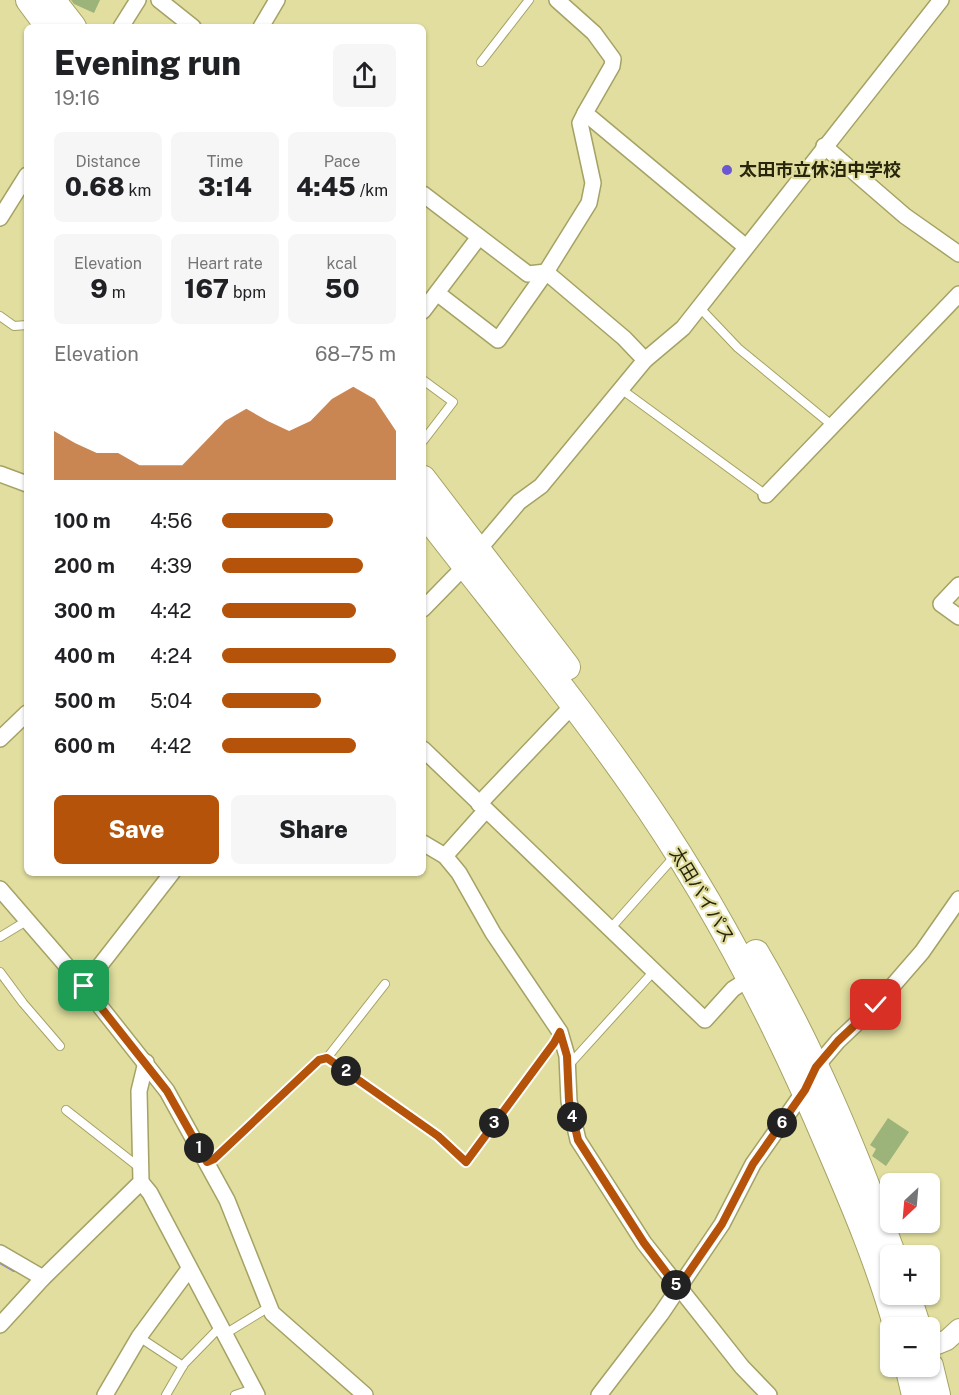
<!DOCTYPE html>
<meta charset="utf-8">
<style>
:root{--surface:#fff;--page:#f6f6f6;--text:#202124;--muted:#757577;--accent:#b45309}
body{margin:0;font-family:"Public Sans","Noto Sans JP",sans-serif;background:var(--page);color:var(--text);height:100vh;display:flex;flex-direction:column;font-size:22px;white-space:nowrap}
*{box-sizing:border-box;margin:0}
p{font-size:20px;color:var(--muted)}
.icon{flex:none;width:33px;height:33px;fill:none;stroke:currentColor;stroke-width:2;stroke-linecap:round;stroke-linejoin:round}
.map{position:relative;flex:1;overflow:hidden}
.panel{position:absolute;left:24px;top:24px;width:402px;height:852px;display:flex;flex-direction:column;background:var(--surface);border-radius:9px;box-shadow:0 2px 4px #0004}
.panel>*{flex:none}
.needle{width:39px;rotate:206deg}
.fabs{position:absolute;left:880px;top:1173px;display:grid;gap:12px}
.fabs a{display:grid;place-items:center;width:60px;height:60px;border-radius:9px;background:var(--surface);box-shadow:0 2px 4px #0004;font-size:30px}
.pin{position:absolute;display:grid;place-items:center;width:51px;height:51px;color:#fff;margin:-26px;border-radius:12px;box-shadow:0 3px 9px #0006}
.km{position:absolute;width:30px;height:30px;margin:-15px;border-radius:50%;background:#222;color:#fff;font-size:16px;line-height:30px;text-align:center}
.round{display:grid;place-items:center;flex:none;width:63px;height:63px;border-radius:9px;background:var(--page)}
.head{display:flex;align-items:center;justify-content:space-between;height:102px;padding:0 30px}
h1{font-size:33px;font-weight:800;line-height:45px}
.metrics{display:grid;grid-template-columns:repeat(3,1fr);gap:9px;height:102px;padding:6px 30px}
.metrics div{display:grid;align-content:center;border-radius:9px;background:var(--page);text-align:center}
.metrics b{font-size:26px;font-weight:800}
.metrics small{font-size:16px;font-weight:400}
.metrics p{font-size:16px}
.chart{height:168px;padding:12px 30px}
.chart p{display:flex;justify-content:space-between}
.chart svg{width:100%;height:108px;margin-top:6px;fill:var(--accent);opacity:.7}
.button{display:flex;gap:12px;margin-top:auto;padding:12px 30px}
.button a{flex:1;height:69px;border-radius:9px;background:var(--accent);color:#fff;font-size:24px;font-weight:800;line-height:69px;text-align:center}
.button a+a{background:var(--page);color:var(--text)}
ul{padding:0 30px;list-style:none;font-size:20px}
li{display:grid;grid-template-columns:96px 72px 1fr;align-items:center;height:45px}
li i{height:15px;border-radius:8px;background:var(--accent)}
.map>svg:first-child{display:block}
</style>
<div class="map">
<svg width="959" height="1395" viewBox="0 0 959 1395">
<rect width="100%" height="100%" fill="#e1de9f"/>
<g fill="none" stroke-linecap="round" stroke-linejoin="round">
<path stroke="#897cec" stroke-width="4" d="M0,1262l14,8"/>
</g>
<g fill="#9cb37a">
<path d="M71,0h29l-6,13 -20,-9z"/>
<path d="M888,1118l21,14 -23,34 -14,-10 4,-7 -6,-4z"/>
</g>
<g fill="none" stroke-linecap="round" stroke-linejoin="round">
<g stroke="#a4a264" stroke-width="10">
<g id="service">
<path d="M481,62l48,-62"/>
<path d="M699,307l39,41 95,78"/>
<path d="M0,316l14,10 13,-1"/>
<path d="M423,380l30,22 -30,39"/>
<path d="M621,389l145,106"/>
<path d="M610,929l64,-72"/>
<path d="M0,937l28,-17"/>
<path d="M0,972l23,31 37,43"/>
<path d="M327,1058l111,78 28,26 88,-119 5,-10"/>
<path d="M568,1066l86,-95"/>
<path d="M66,1110l74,58"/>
<path d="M207,1162l7,-3 105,-99 8,-2 58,-74"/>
<path d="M225,1334l44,-27"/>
<path d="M139,1337l44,29"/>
<path d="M166,1395l18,-31 37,-38"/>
<path d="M235,1395l18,-6"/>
</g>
</g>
<g stroke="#a4a264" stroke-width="18">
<g id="minor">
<path d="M159,0l34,27"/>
<path d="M557,0l37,33 19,26 -1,7 -27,47 161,134"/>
<path d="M121,27l17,-27"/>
<path d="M261,27l16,-27"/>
<path d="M824,146l81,70 54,38"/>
<path d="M423,194l105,80 18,-2 78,66 21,22"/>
<path d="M0,218l27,-43"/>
<path d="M437,293l61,47 48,-68 43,-69 4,-20 -13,-60 5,-10"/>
<path d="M423,311l56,-74"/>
<path d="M0,474l27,10"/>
<path d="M766,495l193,-201"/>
<path d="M959,585l-18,19 18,13"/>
<path d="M423,609l42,-43 54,-64 22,-16 104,-126 38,-32 258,-328"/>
<path d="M0,739l27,-26"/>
<path d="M423,749l282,271 28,-31 17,-11"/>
<path d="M479,804l95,-100"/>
<path d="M423,843l22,13 14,17 34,60 67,99 7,24 2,45 9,39 66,103 98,124 27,28"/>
<path d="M445,856l41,-46"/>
<path d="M0,889l84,97 83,105 60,109 45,113 93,82"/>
<path d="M84,986l88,-113"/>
<path d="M141,1182l9,11 107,202"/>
<path d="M0,1253l43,25"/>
<path d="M0,1325l43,-47 98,-96 -2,-91 7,-29"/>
<path d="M105,1395l34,-58 50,-68"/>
<path d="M599,1395l62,-81 61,-90 31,-60 52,-74 11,-23 22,-26 38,-36 46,-53 37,-53"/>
</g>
</g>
<g stroke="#a4a264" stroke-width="22">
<path id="tertiary" d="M930,1347l17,-7 12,-11"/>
</g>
<g stroke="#a4a264" stroke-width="28">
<g id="trunk">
<path d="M29,0l20,27"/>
<path d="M52,0l21,27"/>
<path d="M423,479l144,188"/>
<path d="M423,511c70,91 143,179 209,273 80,113 144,237 198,365 25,58 50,117 67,179"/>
<path d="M756,953c56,95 99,199 137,303"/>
<path d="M907,1294l11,34"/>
<path d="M908,1366l7,29"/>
<path d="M930,1366l7,29"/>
</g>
</g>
<use href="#service" stroke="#fff" stroke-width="8"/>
<use href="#minor" stroke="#fff" stroke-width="15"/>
<use href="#tertiary" stroke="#fff" stroke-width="20"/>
<use href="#trunk" stroke="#fff" stroke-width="26"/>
</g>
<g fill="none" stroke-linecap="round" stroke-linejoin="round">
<g stroke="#fff" stroke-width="12">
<path id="route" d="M84,986l83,105 40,71 7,-3 105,-99 8,-2 111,78 28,26 88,-119 6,-11 7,24 2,45 9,39 66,103 34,45 44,-64 31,-60 52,-74 11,-23 22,-26 38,-36"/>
</g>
<use href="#route" stroke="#b45309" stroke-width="8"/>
</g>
<circle fill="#6b57d1" stroke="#e1de9f" stroke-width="2" cx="727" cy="170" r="6"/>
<g text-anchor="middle" stroke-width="4.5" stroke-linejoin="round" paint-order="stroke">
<g font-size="18" font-weight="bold" fill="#27250c" stroke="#e1de9f" text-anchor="start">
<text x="739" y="176">太田市立休泊中学校</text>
</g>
<g font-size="18" fill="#27250c" stroke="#e1de9f">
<text transform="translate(702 895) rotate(59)" y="6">太田バイパス</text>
</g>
</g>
</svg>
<div class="fabs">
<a><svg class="needle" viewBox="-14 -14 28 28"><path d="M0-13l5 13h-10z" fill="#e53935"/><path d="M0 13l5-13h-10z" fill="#757577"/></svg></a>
<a>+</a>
<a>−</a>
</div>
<div class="pin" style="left:84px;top:986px;background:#1e9e55"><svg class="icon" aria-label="arrive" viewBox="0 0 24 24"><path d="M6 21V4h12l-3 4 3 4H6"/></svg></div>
<div class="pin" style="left:876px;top:1005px;background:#d93025"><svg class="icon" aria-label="check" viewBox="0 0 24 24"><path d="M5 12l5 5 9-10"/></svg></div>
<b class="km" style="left:199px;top:1148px">1</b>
<b class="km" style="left:346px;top:1071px">2</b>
<b class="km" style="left:494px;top:1123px">3</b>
<b class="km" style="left:572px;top:1117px">4</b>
<b class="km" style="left:676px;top:1285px">5</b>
<b class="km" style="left:782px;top:1123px">6</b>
<section class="panel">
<div class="head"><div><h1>Evening run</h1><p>19:16</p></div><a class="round"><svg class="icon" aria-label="share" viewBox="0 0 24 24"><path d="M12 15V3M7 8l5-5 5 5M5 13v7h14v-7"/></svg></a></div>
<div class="metrics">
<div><p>Distance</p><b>0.68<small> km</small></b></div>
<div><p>Time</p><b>3:14</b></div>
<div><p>Pace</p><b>4:45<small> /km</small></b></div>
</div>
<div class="metrics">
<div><p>Elevation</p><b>9<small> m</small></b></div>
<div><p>Heart rate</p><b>167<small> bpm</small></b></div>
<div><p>kcal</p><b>50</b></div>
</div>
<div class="chart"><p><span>Elevation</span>68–75 m</p>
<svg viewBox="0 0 160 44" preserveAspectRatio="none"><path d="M0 44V24L10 29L20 33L30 33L40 38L50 38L60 38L70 29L80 20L90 15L100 20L110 24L120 20L130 11L140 6L150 11L160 24V44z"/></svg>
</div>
<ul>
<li><b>100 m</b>4:56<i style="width:64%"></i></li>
<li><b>200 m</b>4:39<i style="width:81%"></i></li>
<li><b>300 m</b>4:42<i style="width:77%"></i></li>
<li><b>400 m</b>4:24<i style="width:100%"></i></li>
<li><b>500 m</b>5:04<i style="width:57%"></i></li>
<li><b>600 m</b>4:42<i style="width:77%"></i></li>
</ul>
<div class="button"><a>Save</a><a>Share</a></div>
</section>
</div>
